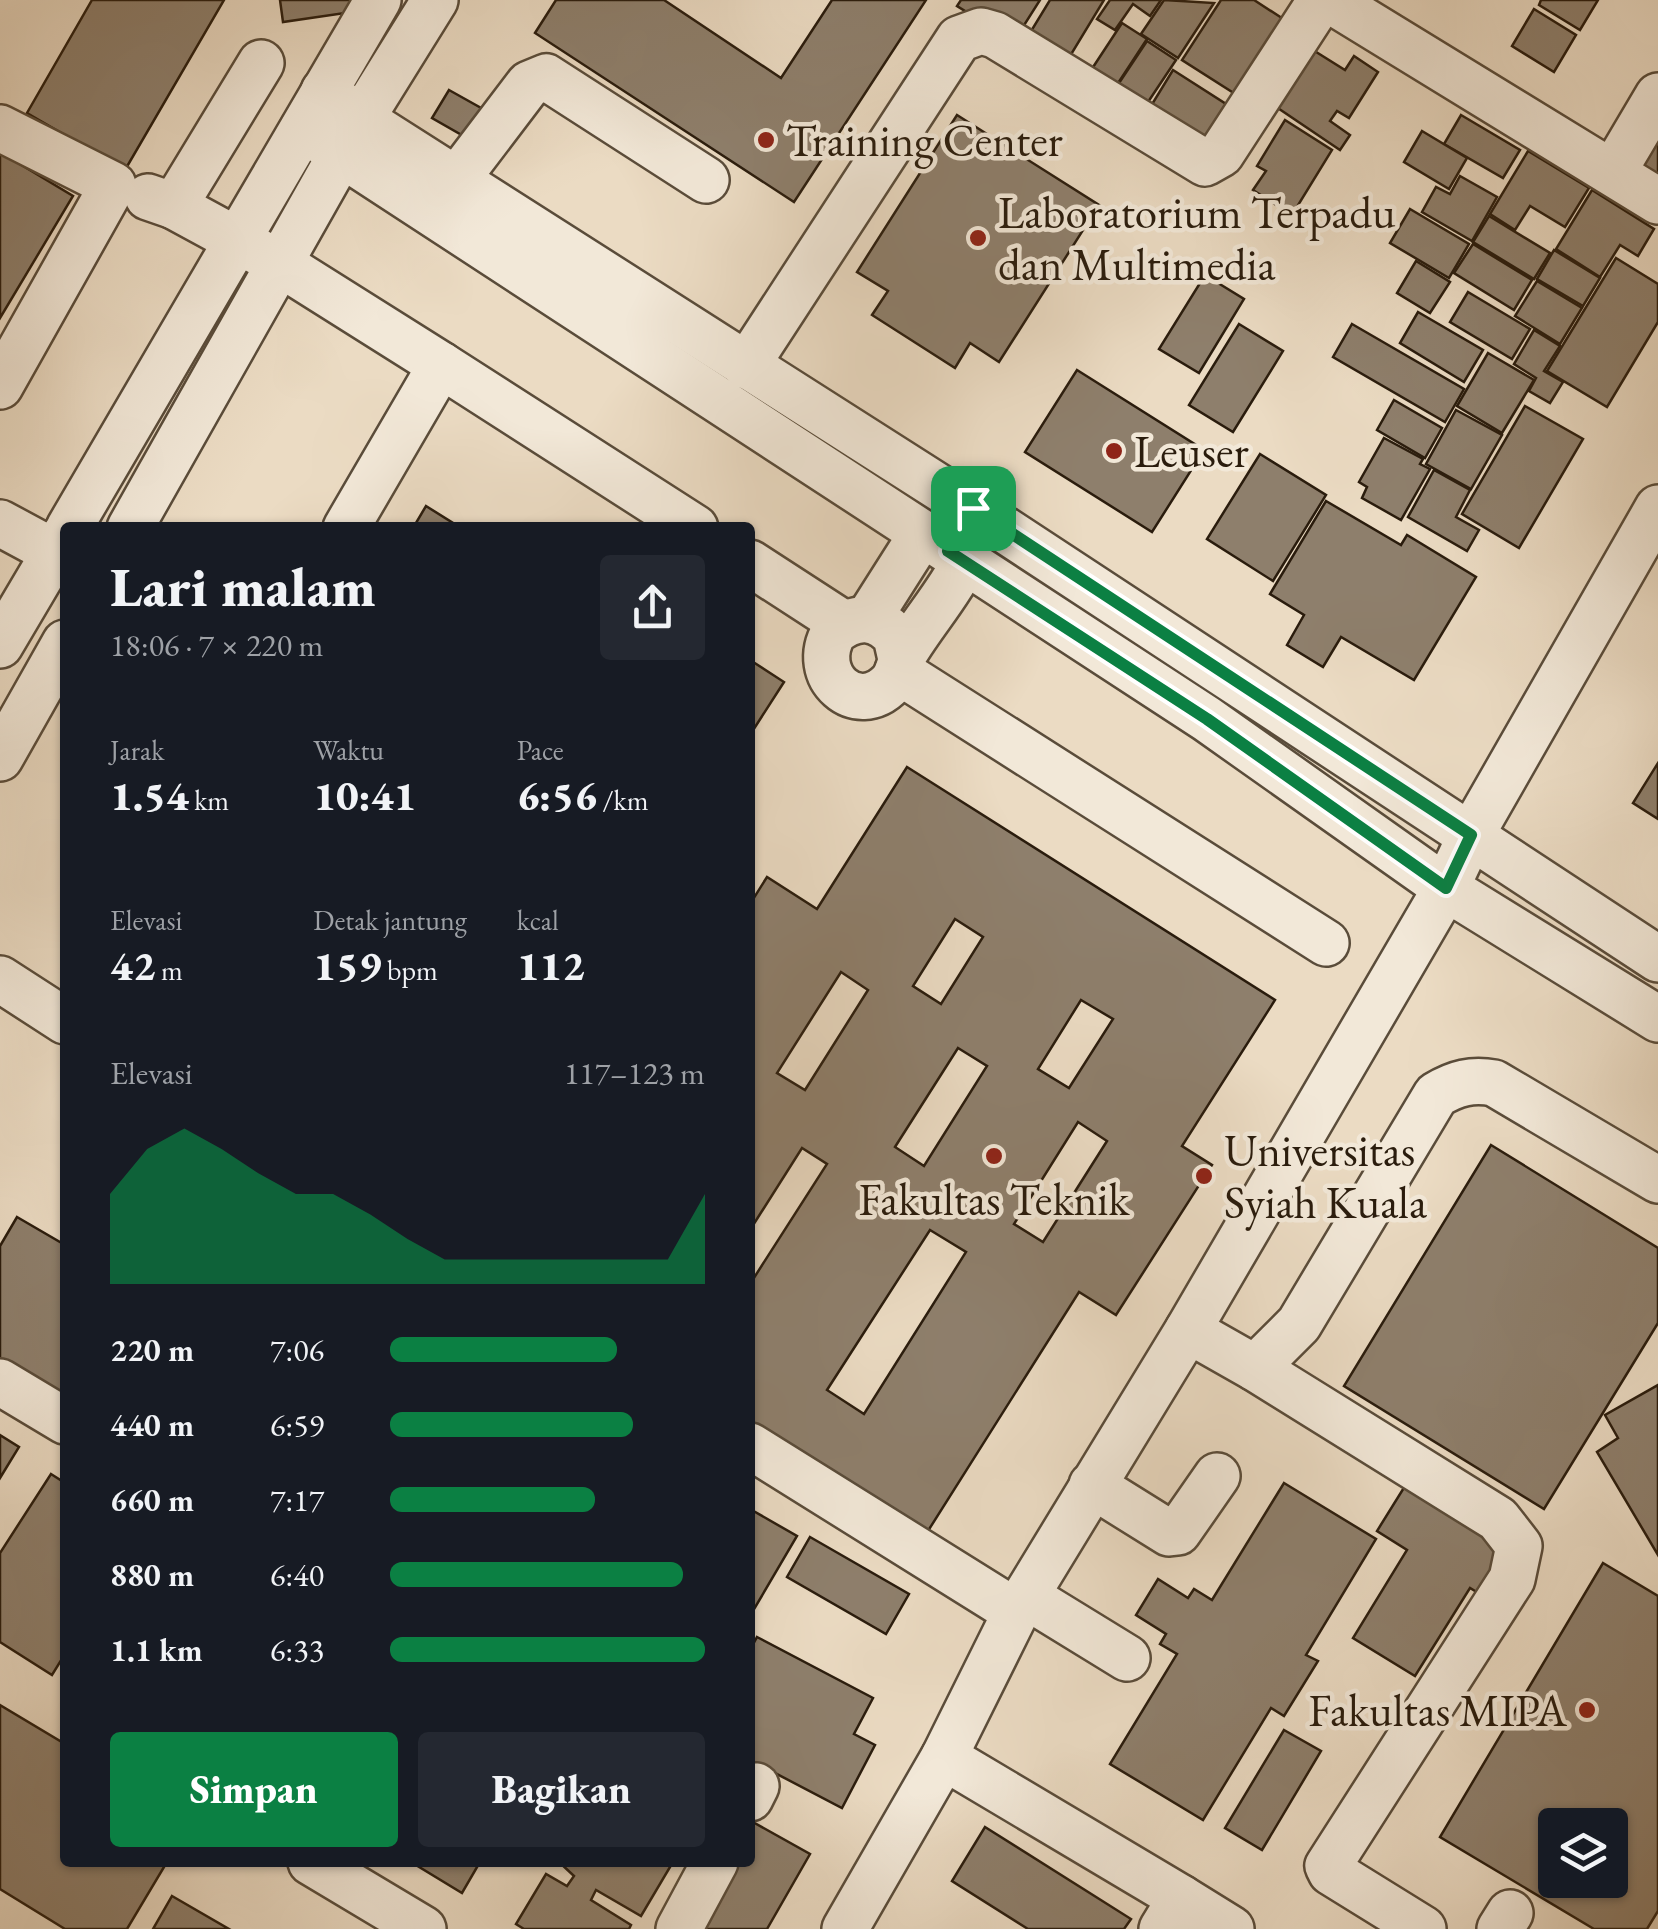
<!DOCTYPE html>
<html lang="id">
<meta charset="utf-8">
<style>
:root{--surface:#171b24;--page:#242831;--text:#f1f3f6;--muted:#9ea1a6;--accent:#0b8043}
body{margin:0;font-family:"EB Garamond",serif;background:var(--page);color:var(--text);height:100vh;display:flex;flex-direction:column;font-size:38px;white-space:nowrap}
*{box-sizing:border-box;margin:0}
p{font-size:32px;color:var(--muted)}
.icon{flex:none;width:55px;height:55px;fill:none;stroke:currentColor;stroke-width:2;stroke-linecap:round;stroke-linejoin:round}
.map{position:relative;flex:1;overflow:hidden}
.panel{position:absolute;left:60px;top:522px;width:695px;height:1345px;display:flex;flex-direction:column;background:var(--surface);border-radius:10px;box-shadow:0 2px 8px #0004}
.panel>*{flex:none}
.controls{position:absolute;left:1538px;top:1808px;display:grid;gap:20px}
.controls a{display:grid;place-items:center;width:90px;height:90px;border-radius:10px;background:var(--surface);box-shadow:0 2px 8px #0004;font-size:50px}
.pin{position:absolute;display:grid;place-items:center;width:85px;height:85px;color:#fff;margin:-42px;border-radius:20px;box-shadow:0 5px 15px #0006}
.round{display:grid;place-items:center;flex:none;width:105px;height:105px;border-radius:10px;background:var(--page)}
.headline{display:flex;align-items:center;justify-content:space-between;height:170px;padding:0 50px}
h1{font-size:55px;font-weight:800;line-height:75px}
.stats{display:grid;grid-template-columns:repeat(3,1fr);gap:15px;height:170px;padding:10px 50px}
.stats div{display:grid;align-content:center}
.stats b{font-size:42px;font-weight:800}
.stats small{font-size:28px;font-weight:400}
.stats p{font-size:28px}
.chart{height:280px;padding:20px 50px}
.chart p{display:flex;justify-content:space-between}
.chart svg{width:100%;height:180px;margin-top:10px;fill:var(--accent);opacity:.7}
.cta{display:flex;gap:20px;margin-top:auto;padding:20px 50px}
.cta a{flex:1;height:115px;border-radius:10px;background:var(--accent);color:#fff;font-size:40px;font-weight:800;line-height:115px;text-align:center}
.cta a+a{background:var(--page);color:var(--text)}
ul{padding:0 50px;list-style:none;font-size:32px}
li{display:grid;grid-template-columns:160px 120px 1fr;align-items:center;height:75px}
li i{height:25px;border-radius:12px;background:var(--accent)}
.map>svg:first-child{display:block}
</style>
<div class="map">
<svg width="1658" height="1929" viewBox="0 0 1658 1929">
<rect width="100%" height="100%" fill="#ebdbc3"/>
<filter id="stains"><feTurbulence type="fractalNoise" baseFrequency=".002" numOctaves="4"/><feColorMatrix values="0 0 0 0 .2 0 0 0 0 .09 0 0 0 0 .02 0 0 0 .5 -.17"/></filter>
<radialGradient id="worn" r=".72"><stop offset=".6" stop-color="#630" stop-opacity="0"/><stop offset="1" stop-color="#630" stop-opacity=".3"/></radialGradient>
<g fill="#8e7f6c" stroke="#2a1c0d" stroke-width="2.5" fill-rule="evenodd">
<path d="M92,0h132l-99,170 -98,-57z"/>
<path d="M280,0h70l2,12 -69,10z"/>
<path d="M556,0h108l117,78 51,-78h94l-132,202 -259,-169z"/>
<path d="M961,0h79l-26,41 -57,-35z"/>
<path d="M1050,0h54l-40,66 -39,-25z"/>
<path d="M1110,0h51l-11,16 -17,-12 -18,26 -18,-11z"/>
<path d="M1164,0l50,3 -36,55 -37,-24z"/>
<path d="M1221,0h33l34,22 -48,75 -58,-37z"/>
<path d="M1541,0h57l-18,30 -41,-25z"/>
<path d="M1534,9l42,26 -22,37 -42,-26z"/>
<path d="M1122,23l25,16 -40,61 -25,-16z"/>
<path d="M1147,41l29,19 -36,54 -29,-19z"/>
<path d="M1305,45l40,25 9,-14 24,16 -29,46 -12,-7 -7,10 20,14 -10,15 -71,-48z"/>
<path d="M1173,70l53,34 -27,43 -53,-33z"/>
<path d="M449,90l41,23 -16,29 -42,-24z"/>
<path d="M1658,106v73l-32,-18z"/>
<path d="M957,115l142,90 -100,157 -29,-19 -15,25 -83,-53 16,-24 -31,-19z"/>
<path d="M1461,115l59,35 -17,28 -59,-34z"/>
<path d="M1285,120l47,30 -40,65 -39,-25 13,-19 -9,-5z"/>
<path d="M1422,131l45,27 -18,31 -45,-27z"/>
<path d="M1528,151l61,37 -24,39 -35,-21 -15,24 -25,-16z"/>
<path d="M0,152l73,44 -73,122z"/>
<path d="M1460,176l37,21 -25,44 -50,-29 14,-25 14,7z"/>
<path d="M1592,190l62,39 -16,27 -18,-11 -20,32 -44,-28z"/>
<path d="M1410,209l59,35 -20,34 -59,-35z"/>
<path d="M1489,216l61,37 -16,26 -61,-37z"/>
<path d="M1473,244l59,36 -18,30 -60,-37z"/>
<path d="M1554,250l46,28 -17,28 -46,-27z"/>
<path d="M1616,258l42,26v38l-51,85 -60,-36z"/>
<path d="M1416,261l34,21 -20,31 -33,-20z"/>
<path d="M1205,275l39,24 -45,74 -40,-24z"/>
<path d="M1537,281l45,27 -22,36 -45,-28z"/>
<path d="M1468,292l62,37 -18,30 -62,-37z"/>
<path d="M1418,312l65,38 -19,32 -64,-39z"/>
<path d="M1239,324l44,27 -50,81 -44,-27z"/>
<path d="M1352,324l112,65 -19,33 -112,-65z"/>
<path d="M1534,330l26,16 -16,25 19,11 -13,21 -21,-12 7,-13 -22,-14z"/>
<path d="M1488,353l46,27 -32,53 -45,-27z"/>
<path d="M1077,370l127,80 -52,82 -127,-80z"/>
<path d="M1394,400l48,28 -17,30 -48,-28z"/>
<path d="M1525,406l58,33 -64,109 -57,-34z"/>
<path d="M1456,410l46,25 -31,54 -45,-25z"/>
<path d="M1384,438l39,21 -3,5 10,5 -29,51 -39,-22 5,-11 -8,-5z"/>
<path d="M1260,454l66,41 -53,86 -66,-42z"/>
<path d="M1434,470l36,20 -14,27 23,13 -12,21 -59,-34z"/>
<path d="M1326,501l75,44 6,-10 69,42 -62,103 -73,-43 -18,30 -36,-22 17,-30 -34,-21z"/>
<path d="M426,506l27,17 -3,5h-37z"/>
<path d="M750,660l34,22 -34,53z"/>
<path d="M1658,763v56l-25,-16z"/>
<path d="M907,767l368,233 -93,146 30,19 -96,150 -37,-23 -158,250 -171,-109v-149l77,-120 -25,-16 -52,82v-326l17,-27 50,32zM955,919l28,18 -42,67 -28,-18zM841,972l27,18 -63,100 -28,-17zM1081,1000l32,19 -44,69 -31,-19zM958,1048l29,18 -63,100 -29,-19zM1078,1122l29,19 -64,101 -29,-18zM930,1230l36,22 -102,162 -37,-24z"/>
<path d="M1491,1145l167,103v75l-114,186 -200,-123z"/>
<path d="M17,1217l48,28v160l-65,-38v-121z"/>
<path d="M1658,1385v170l-61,-103 21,-14 -13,-23z"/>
<path d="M0,1435l19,12 -19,31z"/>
<path d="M51,1474l14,9v171l-13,21 -52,-33v-89z"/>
<path d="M1284,1483l92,56 -70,116 12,6 -34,55 -13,-8 -68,112 -93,-56 67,-110 -17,-10 6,-10 -30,-19 22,-36 30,19 6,-9 18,11z"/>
<path d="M1405,1486l102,63 -27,45 -10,-6 -55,88 -62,-38 54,-88 -30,-19z"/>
<path d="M750,1509l47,27 -47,80z"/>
<path d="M810,1537l99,57 -23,40 -99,-57z"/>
<path d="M1603,1563l55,33v315l-11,18h-53l-154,-92zM1555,1825h55v55h-55z"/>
<path d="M757,1637l116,61 -19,36 21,11 -33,63 -92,-48v-110z"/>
<path d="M0,1705l65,39v118h102l-40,67h-62l-65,-40z"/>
<path d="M1284,1730l37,21 -59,99 -37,-22z"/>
<path d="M751,1821l59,33 -43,75h-77l38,-67h22z"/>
<path d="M985,1827l146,92 -7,10h-96l-76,-48z"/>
<path d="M411,1862h69l-18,31z"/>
<path d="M559,1862h114l-32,54 -45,-26 -5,10 40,25 -2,4h-105l-8,-5 30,-50 21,12 7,-10z"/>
<path d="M172,1896l57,33h-76z"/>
</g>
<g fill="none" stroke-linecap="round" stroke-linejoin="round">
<g stroke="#5a4c3a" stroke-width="50">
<g id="minor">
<path d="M1330,0l328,201"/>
<path d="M324,91l37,28 612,390 685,450"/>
<path d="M0,128l113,57 -113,201"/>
<path d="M303,129l904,590 239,169 212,131"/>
<path d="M1613,172l45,-76"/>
<path d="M456,180l73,-96 17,-7 160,103"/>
<path d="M148,197l26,9 87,-143"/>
<path d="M174,206l105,57 162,102"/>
<path d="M746,366l213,-327 22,-8 14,4 210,128 16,-9 100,-154"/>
<path d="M0,523l65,35"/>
<path d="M69,528l309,-528"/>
<path d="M130,528l231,-409 74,-119"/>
<path d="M346,528l95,-163 254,163"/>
<path d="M750,563l94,61"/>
<path d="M868,619l54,-85"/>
<path d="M0,645l65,-110"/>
<path d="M901,659l-5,-22c-19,-22 -40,-22 -62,-5 -26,44 23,87 57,51 8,-9 8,-20 13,-29 19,-32 44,-59 61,-93"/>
<path d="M898,671l428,272"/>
<path d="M0,758l65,-115"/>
<path d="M0,979l65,42"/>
<path d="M1188,1330l67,38 44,-44 137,-229c20,-12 36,-16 58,-12l164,97"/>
<path d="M1255,1368l243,151 21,27 -7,33 -184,287 3,6 92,57"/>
<path d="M0,1382l65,39"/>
<path d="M750,1446l266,166"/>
<path d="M1092,1485l77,48 9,-1 39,-56"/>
<path d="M1026,1596l101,62"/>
<path d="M944,1757l237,141 -19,31"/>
<path d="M750,1798l6,-12"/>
<path d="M311,1862l112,67"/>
<path d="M1181,1898l50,31"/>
<path d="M679,1929l36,-67"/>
<path d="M845,1929l99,-172 72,-145 172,-282 258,-442 25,-53 187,-327"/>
<path d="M1500,1929l10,-16"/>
</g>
</g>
<use href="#minor" stroke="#f2e8d8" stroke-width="45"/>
</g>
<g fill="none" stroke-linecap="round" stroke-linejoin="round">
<g stroke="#fff" stroke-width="20">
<path id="route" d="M973,508l498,327 -25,53 -239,-169 -259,-168z"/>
</g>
<use href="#route" stroke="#0b8043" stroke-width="12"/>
</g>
<g fill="#8f2418" stroke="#f2e8d8" stroke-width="4">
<circle cx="766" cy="140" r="10"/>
<circle cx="978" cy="238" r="10"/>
<circle cx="1114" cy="451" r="10"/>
<circle cx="994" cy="1156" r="10"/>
<circle cx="1204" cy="1176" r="10"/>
<circle cx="1587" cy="1710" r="10"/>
</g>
<g text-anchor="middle" stroke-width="9" stroke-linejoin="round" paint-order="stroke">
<g font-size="45" fill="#2a1c0d" stroke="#f2e8d8" text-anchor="start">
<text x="786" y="156">Training Center</text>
<text x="998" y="228">Laboratorium Terpadu<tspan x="998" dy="52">dan Multimedia</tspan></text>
<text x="1134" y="467">Leuser</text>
<text x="1224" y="1166">Universitas<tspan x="1224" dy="52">Syiah Kuala</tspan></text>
<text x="994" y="1215" text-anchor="middle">Fakultas Teknik</text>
<text x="1567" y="1726" text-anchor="end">Fakultas MIPA</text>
</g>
</g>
<rect width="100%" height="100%" filter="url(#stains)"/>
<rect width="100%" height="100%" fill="url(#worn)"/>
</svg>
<div class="controls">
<a><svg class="icon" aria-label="layers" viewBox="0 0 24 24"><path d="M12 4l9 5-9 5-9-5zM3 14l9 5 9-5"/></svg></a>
</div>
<div class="pin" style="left:973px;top:508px;background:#1e9e55"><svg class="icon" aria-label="arrive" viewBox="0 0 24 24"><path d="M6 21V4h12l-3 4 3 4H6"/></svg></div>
<section class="panel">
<div class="headline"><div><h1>Lari malam</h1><p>18:06 · 7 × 220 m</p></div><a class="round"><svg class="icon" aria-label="share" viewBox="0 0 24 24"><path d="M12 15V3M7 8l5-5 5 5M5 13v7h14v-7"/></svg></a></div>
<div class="stats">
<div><p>Jarak</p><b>1.54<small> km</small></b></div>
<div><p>Waktu</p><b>10:41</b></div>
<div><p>Pace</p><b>6:56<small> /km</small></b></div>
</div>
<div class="stats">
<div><p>Elevasi</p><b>42<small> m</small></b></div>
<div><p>Detak jantung</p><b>159<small> bpm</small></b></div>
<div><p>kcal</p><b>112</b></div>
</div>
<div class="chart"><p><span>Elevasi</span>117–123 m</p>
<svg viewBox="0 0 160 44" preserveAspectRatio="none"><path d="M0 44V22L10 11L20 6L30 11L40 17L50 22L60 22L70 27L80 33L90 38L100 38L110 38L120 38L130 38L140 38L150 38L160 22V44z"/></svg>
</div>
<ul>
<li><b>220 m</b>7:06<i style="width:72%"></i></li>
<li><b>440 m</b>6:59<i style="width:77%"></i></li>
<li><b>660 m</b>7:17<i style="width:65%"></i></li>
<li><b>880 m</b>6:40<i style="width:93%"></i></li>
<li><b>1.1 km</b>6:33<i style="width:100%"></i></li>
</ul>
<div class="cta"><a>Simpan</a><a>Bagikan</a></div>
</section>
</div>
